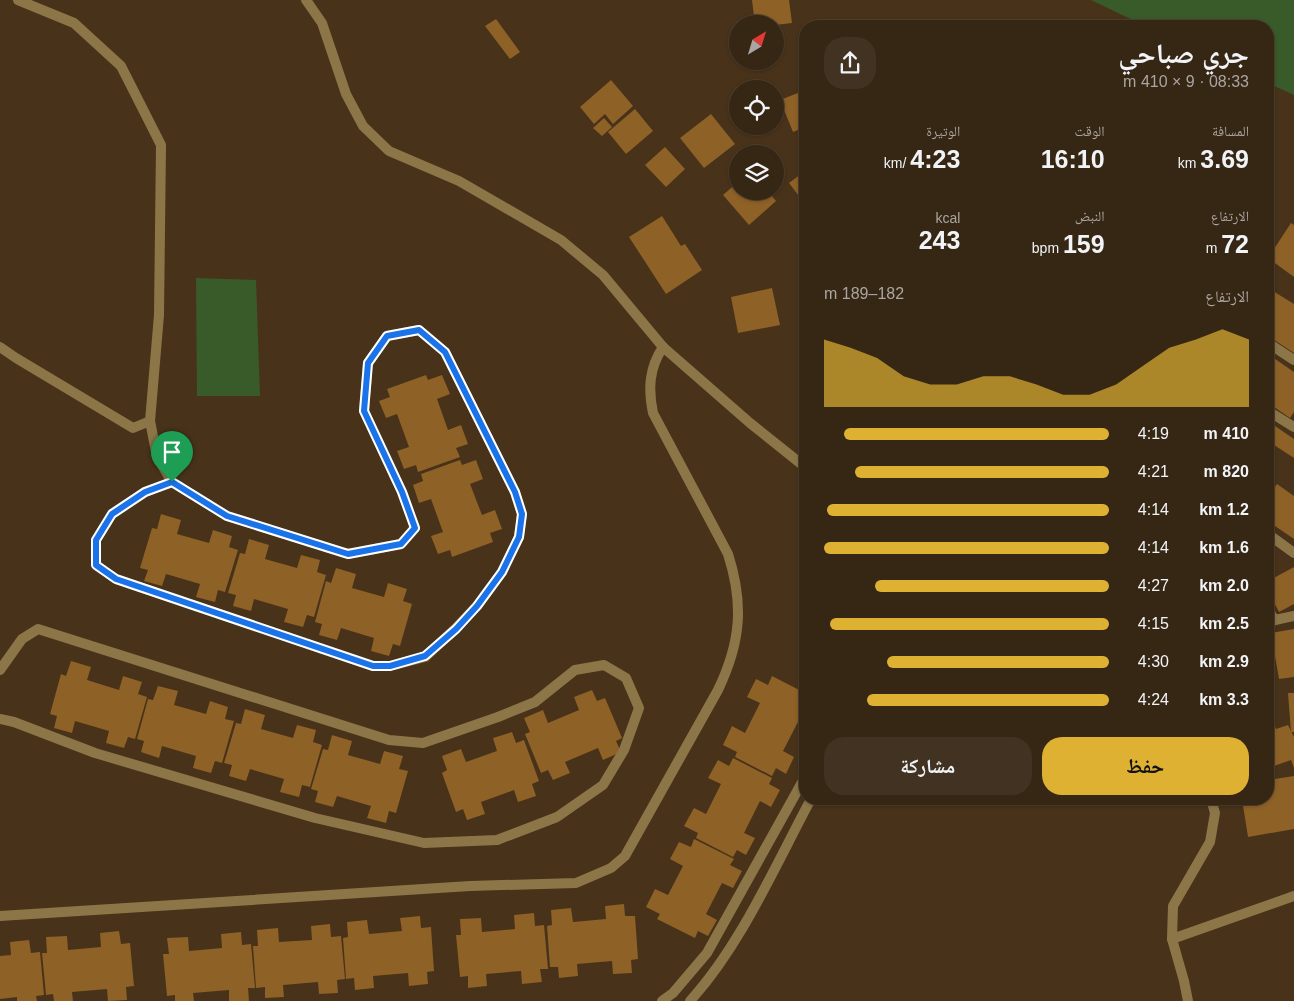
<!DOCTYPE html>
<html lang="ar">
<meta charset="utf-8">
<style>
:root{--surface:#362614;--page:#413222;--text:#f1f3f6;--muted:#aaa5a0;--line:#504334;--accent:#deb133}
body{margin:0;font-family:Arial,"Noto Naskh Arabic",sans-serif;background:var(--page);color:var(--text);direction:rtl;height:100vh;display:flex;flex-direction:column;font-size:19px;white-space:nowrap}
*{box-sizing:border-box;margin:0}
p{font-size:16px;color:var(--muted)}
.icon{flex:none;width:28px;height:28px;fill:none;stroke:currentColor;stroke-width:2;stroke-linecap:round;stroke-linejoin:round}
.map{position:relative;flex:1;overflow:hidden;direction:ltr}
.side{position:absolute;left:799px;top:20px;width:475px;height:785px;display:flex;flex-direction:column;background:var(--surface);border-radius:20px;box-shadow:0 1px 4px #0004,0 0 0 1px var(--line);direction:rtl}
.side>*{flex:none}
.needle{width:32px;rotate:38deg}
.buttons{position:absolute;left:729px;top:15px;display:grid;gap:10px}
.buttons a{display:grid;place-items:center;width:55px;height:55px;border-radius:50%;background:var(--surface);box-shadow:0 1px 4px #0004,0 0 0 1px var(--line);font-size:25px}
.pin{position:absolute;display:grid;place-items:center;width:42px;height:42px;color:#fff;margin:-51px -21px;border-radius:50% 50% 50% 0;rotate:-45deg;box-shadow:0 0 5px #0007}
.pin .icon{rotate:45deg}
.round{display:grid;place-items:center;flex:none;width:52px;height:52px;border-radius:20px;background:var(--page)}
.head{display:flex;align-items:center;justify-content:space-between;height:85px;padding:0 25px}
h1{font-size:28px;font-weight:700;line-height:38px}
.metrics{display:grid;grid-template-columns:repeat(3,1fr);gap:8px;height:85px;padding:5px 25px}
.metrics div{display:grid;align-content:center}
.metrics b{font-size:25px;font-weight:700}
.metrics small{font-size:14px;font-weight:400}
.metrics p{font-size:14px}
.chart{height:140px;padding:10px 25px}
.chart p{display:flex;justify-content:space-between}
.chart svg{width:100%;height:90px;margin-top:5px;fill:var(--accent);opacity:.7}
.cta{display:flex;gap:10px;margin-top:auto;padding:10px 25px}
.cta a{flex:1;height:58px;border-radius:20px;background:var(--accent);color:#111;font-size:20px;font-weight:700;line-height:58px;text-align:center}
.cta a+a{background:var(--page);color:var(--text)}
ul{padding:0 25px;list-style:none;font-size:16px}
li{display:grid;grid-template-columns:80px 60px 1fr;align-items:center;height:38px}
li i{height:12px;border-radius:6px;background:var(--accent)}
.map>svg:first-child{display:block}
</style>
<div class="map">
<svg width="1294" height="1001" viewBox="0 0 1294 1001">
<rect width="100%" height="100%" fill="#48321a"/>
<g fill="#395b29">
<path d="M1091,0h203v95l-26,-12v-57h-123z"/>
<path d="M196,278l60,2 4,116h-63z"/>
</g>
<g fill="#8e6126">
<path d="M752,0h37l3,23 -17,2v-1h-20z"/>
<path d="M496,19l24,33 -10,7 -25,-33z"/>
<path d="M611,80l22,26 -20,18 -8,-10 -11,10 -14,-17z"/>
<path d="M803,91l2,5v31l-12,5 -13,-32z"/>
<path d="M635,109l18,22 -27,23 -18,-22z"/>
<path d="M711,114l24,30 -31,24 -24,-30z"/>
<path d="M604,118l8,9 -10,9 -9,-8z"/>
<path d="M665,147l20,22 -19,18 -21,-22z"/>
<path d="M805,171v33l-16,-21z"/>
<path d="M738,182v9h30l8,10 -27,24 -26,-30z"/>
<path d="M662,216l19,30 4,-2 17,26 -36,24 -37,-57z"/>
<path d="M1291,223l3,2v52l-26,-19z"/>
<path d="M772,288l8,37 -42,8 -7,-36z"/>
<path d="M1268,288l26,16v49l-26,-17z"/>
<path d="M1268,354l26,18v40l-4,6 -22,-15z"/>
<path d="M426,375l2,5 14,-5 8,19 -13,5 11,31 13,-5 7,19 -12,4 4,9 -42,15 -2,-7 -12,4 -7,-18 12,-4 -12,-33 -11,4 -7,-17 11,-4 -3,-8z"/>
<path d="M1268,421l26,18v19l-20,-13 -6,10z"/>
<path d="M460,460l2,5 14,-5 7,19 -13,5 12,31 13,-5 7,19 -12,4 3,9 -41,15 -2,-7 -12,4 -7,-18 12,-4 -12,-33 -12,4 -6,-18 10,-4 -2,-7z"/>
<path d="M1277,484l17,12v43l-26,-18v-24z"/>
<path d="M161,514l20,6 -4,14 32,9 4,-13 19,6 -3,11 9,3 -13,42 -7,-2 -3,12 -19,-5 4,-13 -34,-10 -4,12 -18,-5 4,-11 -8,-2 12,-40 5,1z"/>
<path d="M249,539l20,6 -4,14 32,9 4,-13 19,5 -3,12 9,3 -12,42 -7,-2 -4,12 -19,-5 4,-13 -34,-10 -3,12 -18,-5 3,-11 -8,-2 12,-40 5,1z"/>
<path d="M1294,567v37l-15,8 -11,-21v-10z"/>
<path d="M336,568l20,6 -4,14 32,9 4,-14 19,6 -4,12 9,3 -12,42 -7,-2 -4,12 -18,-5 3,-13 -33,-10 -4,12 -18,-5 3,-11 -7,-2 11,-41 5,2z"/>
<path d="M1294,629v48l-15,2 -8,-46z"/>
<path d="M71,661l20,6 -4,13 32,10 4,-14 19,6 -4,12 9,3 -12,42 -7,-2 -4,11 -18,-5 3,-12 -34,-10 -3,12 -18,-5 3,-12 -7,-2 11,-40 5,2z"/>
<path d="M772,676l33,17v30l-6,-3 -16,31 11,6 -8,17 -10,-6 -4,8 -37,-19 2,-5 -14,-7 9,-19 13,7 15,-30 -13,-6 9,-18 12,6z"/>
<path d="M158,686l20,5 -4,14 32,9 4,-13 18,6 -3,12 9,2 -12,42 -7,-2 -4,12 -18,-5 3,-12 -34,-10 -3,12 -18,-6 3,-11 -7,-2 11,-40 5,1z"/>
<path d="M592,690l5,11 8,-3 17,40 -6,3 5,11 -18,8 -5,-12 -33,14 5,11 -17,7 -5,-10 -7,3 -16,-39 5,-2 -6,-14 19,-8 5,13 31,-13 -5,-13z"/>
<path d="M1288,693h6v39h-3z"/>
<path d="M1268,708l8,21 12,-4 6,12v31l-3,-8 -17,6 -6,-15z"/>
<path d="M245,709l20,6 -4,14 32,9 4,-13 19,5 -3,12 9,3 -12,42 -8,-2 -3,12 -19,-5 4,-13 -34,-10 -4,12 -17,-5 3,-11 -8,-2 12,-40 5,1z"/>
<path d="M512,732l4,11 8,-3 15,41 -7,3 4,12 -18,6 -4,-12 -33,12 4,12 -18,6 -4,-11 -7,3 -14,-39 5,-3 -5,-14 19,-7 5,13 31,-11 -4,-13z"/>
<path d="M332,735l20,6 -4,14 32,9 4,-13 19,5 -4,13 9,2 -12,42 -7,-2 -3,12 -19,-5 4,-12 -34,-10 -4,11 -18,-5 3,-11 -7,-2 12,-40 5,1z"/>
<path d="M733,758l39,20 -3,6 11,6 -9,17 -11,-6 -16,32 11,5 -9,17 -9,-5 -4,7 -37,-19 2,-5 -14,-7 10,-18 12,6 15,-30 -13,-6 10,-18 11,6z"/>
<path d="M1294,776v53l-46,8 -6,-38h26v-19z"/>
<path d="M694,839l40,20 -4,6 12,6 -9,17 -11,-5 -16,31 11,6 -9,16 -10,-5 -3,7 -38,-19 3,-5 -14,-7 9,-18 13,6 15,-29 -13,-7 9,-17 12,5z"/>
<path d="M624,904l1,12h10l3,43 -7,1 1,13 -19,1 -1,-13 -35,3 1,12 -19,2 -1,-11h-8l-3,-41 5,-1 -1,-15 20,-2 2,14 33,-3 -1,-13z"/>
<path d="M534,913l1,13 9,-1 4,44h-8l2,13 -20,2 -1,-13 -35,3 1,12 -19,2v-12l-8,1 -4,-42h5l-1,-16 21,-1 1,14 33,-3 -1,-14z"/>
<path d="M420,916l1,12 10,-1 3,44 -7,1 1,12 -19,2 -1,-13 -35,3 1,12 -19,2 -1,-12 -8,1 -3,-41 5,-1 -1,-15 20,-2 2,14 33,-3 -2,-13z"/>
<path d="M330,924l1,13 10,-1 4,43 -8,1 1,13 -19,1 -1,-12 -35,3 1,12 -19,1v-11l-9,1 -3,-42h5l-1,-16 21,-2 1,14 33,-2 -1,-14z"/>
<path d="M119,931l2,13 9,-1 4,43 -8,1 1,13 -19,1 -1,-12 -35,3 1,9h-19l-1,-7 -7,1 -4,-42h5l-1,-16 21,-1 1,14 33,-3 -1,-14z"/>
<path d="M241,932l1,13 9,-1 4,44h-7l1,13h-20v-11l-36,3 1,8h-19v-6l-8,1 -4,-42h6l-2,-16 21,-1 1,14 33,-3 -1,-14z"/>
<path d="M29,940l2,13 9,-1 4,43 -8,1 1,5h-20v-4l-17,2v-43l11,-1 -1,-13z"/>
</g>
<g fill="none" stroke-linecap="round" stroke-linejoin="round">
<g stroke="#8c7648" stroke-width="10">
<path d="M1268,343l26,17"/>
<path d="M0,347l16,11 117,70 17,-7 9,-106 2,-170 -40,-79 -47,-43 -56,-23"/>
<path d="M1268,411l26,16"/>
<path d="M150,421l7,36 15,25 55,34 121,38 53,-10 14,-16 -13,-36 -38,-81 4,-48 19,-27 32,-6 26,22 70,140 7,22 -3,23 -17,35 -25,34 -22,23 -30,28 -35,9h-17l-257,-87 -20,-14v-25l16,-26 33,-22 27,-10"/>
<path d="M1268,534l26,19"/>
<path d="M1268,610l7,10"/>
<path d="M1268,624l7,-4 19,-4"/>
<path d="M0,670l22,-31 16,-10 351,111 34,3 75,-26 37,-15 40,-32 29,-5 22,13 13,30 -15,42 -21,35 -46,32 -60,23 -73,3 -109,-25 -220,-65 -81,-31 -14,-3"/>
<path d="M0,916l470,-30 106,-3 35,-15 14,-12 93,-166c23,-48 26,-86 10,-136l-75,-141c-5,-24 -4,-45 10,-66"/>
<path d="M1172,939l122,-43"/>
<path d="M1188,1001l-4,-20 -12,-42 1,-33 37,-64 5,-29 -4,-14"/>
</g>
<g stroke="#8c7648" stroke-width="10">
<path d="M306,0l16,23 24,71 17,32 26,25 70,30 102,59 42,35 60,72 87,76 55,44"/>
<path d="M662,1001l11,-8 34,-40 98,-176"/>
<path d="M690,1001c51,-56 85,-135 121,-202"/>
</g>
</g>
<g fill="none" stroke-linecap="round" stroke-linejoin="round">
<g stroke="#fff" stroke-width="10">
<path id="route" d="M419,330l26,22 70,140 7,22 -3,23 -17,35 -25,34 -21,23 -31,27 -35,10h-17l-257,-87 -20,-14v-25l16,-26 33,-22 27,-10 55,34 121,38 53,-10 14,-16 -13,-36 -38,-81 4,-48 19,-27z"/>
</g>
<use href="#route" stroke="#1a73e8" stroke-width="6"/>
</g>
</svg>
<div class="buttons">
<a><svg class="needle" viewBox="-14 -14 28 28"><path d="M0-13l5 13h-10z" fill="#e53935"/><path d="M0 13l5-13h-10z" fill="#aaa5a0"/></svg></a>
<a><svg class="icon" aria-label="locate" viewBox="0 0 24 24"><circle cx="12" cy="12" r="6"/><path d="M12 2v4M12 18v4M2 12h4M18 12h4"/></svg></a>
<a><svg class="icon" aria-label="layers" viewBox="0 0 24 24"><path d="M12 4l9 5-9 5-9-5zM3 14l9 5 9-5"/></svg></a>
</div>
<div class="pin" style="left:172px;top:482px;background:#1e9e55"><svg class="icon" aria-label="arrive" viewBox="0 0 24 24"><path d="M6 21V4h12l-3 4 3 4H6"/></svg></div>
<section class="side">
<div class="head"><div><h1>جري صباحي</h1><p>08:33 · 9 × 410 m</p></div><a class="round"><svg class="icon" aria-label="share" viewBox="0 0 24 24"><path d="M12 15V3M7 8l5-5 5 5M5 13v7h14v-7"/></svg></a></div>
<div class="metrics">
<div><p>المسافة</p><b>3.69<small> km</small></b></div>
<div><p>الوقت</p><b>16:10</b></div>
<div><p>الوتيرة</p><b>4:23<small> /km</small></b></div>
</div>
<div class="metrics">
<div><p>الارتفاع</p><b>72<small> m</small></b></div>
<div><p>النبض</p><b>159<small> bpm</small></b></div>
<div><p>kcal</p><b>243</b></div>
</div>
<div class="chart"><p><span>الارتفاع</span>182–189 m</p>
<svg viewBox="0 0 160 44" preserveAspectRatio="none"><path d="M0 44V11L10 15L20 20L30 29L40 33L50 33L60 29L70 29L80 33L90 38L100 38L110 33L120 24L130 15L140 11L150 6L160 11V44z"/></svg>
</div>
<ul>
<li><b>410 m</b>4:19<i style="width:93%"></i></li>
<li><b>820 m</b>4:21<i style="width:89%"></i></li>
<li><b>1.2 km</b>4:14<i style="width:99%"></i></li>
<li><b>1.6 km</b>4:14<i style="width:100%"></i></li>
<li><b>2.0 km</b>4:27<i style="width:82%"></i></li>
<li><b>2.5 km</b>4:15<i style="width:98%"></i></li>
<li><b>2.9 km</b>4:30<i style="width:78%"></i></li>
<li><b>3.3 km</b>4:24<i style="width:85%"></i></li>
</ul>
<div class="cta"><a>حفظ</a><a>مشاركة</a></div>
</section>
</div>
